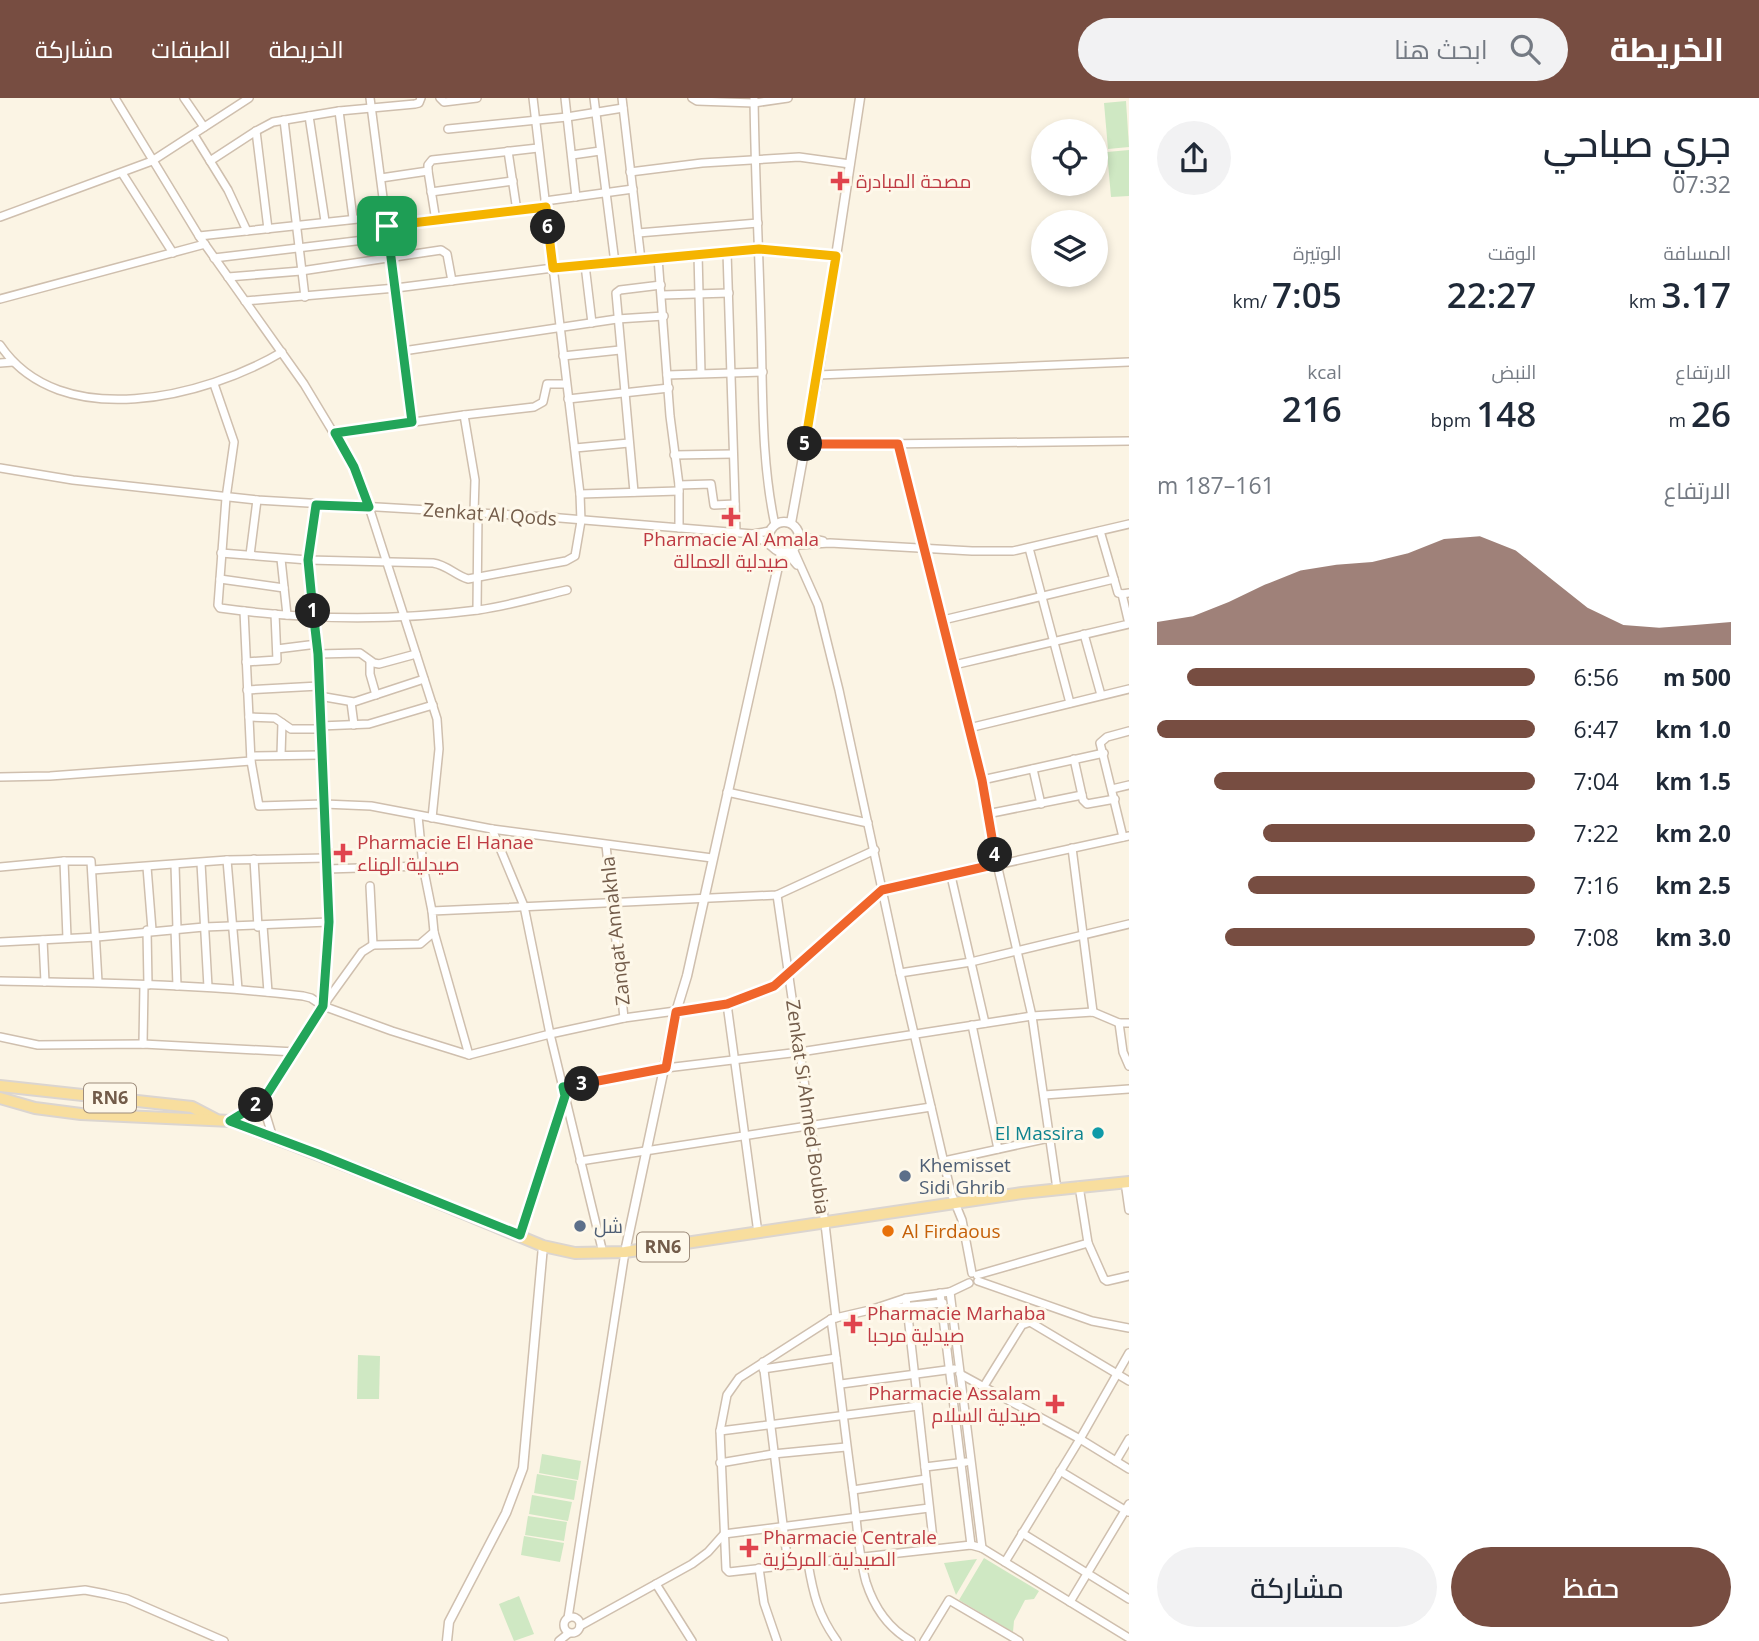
<!DOCTYPE html>
<html lang="ar">
<meta charset="utf-8">
<style>
:root{--surface:#fff;--page:#f2f2f3;--text:#1f2937;--muted:#747a83;--accent:#774d41}
body{margin:0;font-family:"Open Sans",Cairo,sans-serif;background:var(--page);color:var(--text);direction:rtl;height:100vh;display:flex;flex-direction:column;font-size:26px;white-space:nowrap}
*{box-sizing:border-box;margin:0}
p{font-size:23px;color:var(--muted)}
.icon{flex:none;width:38px;height:38px;fill:none;stroke:currentColor;stroke-width:2;stroke-linecap:round;stroke-linejoin:round}
.map{position:relative;flex:1;overflow:hidden;direction:ltr}
.details{display:flex;flex-direction:column;background:var(--surface);width:630px}
.details>*{flex:none}
.tools{position:absolute;left:1031px;top:21px;display:grid;gap:14px}
.tools a{display:grid;place-items:center;width:77px;height:77px;border-radius:50%;background:var(--surface);box-shadow:0 4px 10px #0003;font-size:35px}
.pin{position:absolute;display:grid;place-items:center;width:60px;height:60px;color:#fff;margin:-30px;border-radius:14px;box-shadow:0 4px 10px #0006}
.km{position:absolute;width:35px;height:35px;margin:-18px;border-radius:50%;background:#222;color:#fff;font-size:19px;line-height:35px;text-align:center}
.round{display:grid;place-items:center;flex:none;width:74px;height:74px;border-radius:37px;background:var(--page)}
.summary{display:flex;align-items:center;justify-content:space-between;height:119px;padding:0 28px}
h1{font-size:38px;font-weight:600;line-height:52px}
.figures{display:grid;grid-template-columns:repeat(3,1fr);gap:10px;height:119px;padding:7px 28px}
.figures div{display:grid;align-content:center}
.figures b{font-size:35px;font-weight:600}
.figures small{font-size:19px;font-weight:400}
.figures p{font-size:19px}
.chart{height:196px;padding:14px 28px}
.chart p{display:flex;justify-content:space-between}
.chart svg{width:100%;height:126px;margin-top:7px;fill:var(--accent);opacity:.7}
.cta{display:flex;gap:14px;margin-top:auto;padding:14px 28px}
.cta a{flex:1;height:80px;border-radius:42px;background:var(--accent);color:#fff;font-size:28px;font-weight:600;line-height:80px;text-align:center}
.cta a+a{background:var(--page);color:var(--text)}
ul{padding:0 28px;list-style:none;font-size:23px}
li{display:grid;grid-template-columns:112px 84px 1fr;align-items:center;height:52px}
li i{height:18px;border-radius:9px;background:var(--accent)}
header{display:flex;align-items:center;gap:42px;box-sizing:border-box;height:98px;padding:0 35px;background:var(--accent);color:#fff}
header strong{font-size:33px}
nav{display:flex;gap:38px;margin-inline-start:auto;font-size:24px}
.search{width:490px;height:63px;background:var(--page);display:flex;align-items:center;gap:18px;box-sizing:border-box;padding:0 24px;border-radius:38px;color:var(--muted);font-size:26px}
main{display:flex;flex:1;min-height:0}
.map>svg:first-child{display:block}
</style>
<header>
<strong>الخريطة</strong>
<div class="search"><svg class="icon" aria-label="search" viewBox="0 0 24 24"><circle cx="10" cy="10" r="6"/><path d="M15 15l6 6"/></svg>ابحث هنا</div>
<nav><a>الخريطة</a><a>الطبقات</a><a>مشاركة</a></nav>
</header>
<main>
<section class="details">
<div class="summary"><div><h1>جري صباحي</h1><p>07:32</p></div><a class="round"><svg class="icon" aria-label="share" viewBox="0 0 24 24"><path d="M12 15V3M7 8l5-5 5 5M5 13v7h14v-7"/></svg></a></div>
<div class="figures">
<div><p>المسافة</p><b>3.17<small> km</small></b></div>
<div><p>الوقت</p><b>22:27</b></div>
<div><p>الوتيرة</p><b>7:05<small> /km</small></b></div>
</div>
<div class="figures">
<div><p>الارتفاع</p><b>26<small> m</small></b></div>
<div><p>النبض</p><b>148<small> bpm</small></b></div>
<div><p>kcal</p><b>216</b></div>
</div>
<div class="chart"><p><span>الارتفاع</span>161–187 m</p>
<svg viewBox="0 0 160 44" preserveAspectRatio="none"><path d="M0 44V36L10 34L20 29L30 23L40 18L50 16L60 15L70 12L80 7L90 6L100 11L110 21L120 31L130 37L140 38L150 37L160 36V44z"/></svg>
</div>
<ul>
<li><b>500 m</b>6:56<i style="width:92%"></i></li>
<li><b>1.0 km</b>6:47<i style="width:100%"></i></li>
<li><b>1.5 km</b>7:04<i style="width:85%"></i></li>
<li><b>2.0 km</b>7:22<i style="width:72%"></i></li>
<li><b>2.5 km</b>7:16<i style="width:76%"></i></li>
<li><b>3.0 km</b>7:08<i style="width:82%"></i></li>
</ul>
<div class="cta"><a>حفظ</a><a>مشاركة</a></div>
</section>
<div class="map">
<svg width="1129" height="1543" viewBox="0 0 1129 1543">
<rect width="100%" height="100%" fill="#fbf4e4"/>
<g fill="#cfe8c3">
<path d="M1126,3l3,46 -21,2 -4,-46z"/>
<path d="M1129,52v46l-18,1 -4,-45z"/>
<path d="M358,1257l22,1 -1,43h-22z"/>
<path d="M542,1356l39,7 -3,19 -39,-7z"/>
<path d="M537,1376l40,7 -3,19 -40,-7z"/>
<path d="M532,1397l40,7 -4,19 -39,-7z"/>
<path d="M528,1418l39,6 -3,19 -39,-6z"/>
<path d="M524,1438l40,7 -4,19 -39,-7z"/>
<path d="M984,1460l55,33 -5,8 -9,1 -11,21 -1,11 -54,-32z"/>
<path d="M977,1461l-21,36 -12,-32z"/>
<path d="M519,1498l15,38 -20,7 -15,-37z"/>
</g>
<g fill="none" stroke-linecap="round" stroke-linejoin="round">
<g stroke="#cfbfae" stroke-width="10">
<g id="minor">
<path d="M115,0l84,138 105,148 50,83 15,40 68,212 2,30 -7,69"/>
<path d="M184,0l20,29"/>
<path d="M370,0l33,253 214,-32 47,-3"/>
<path d="M440,0l4,4 33,-4"/>
<path d="M565,0l11,99"/>
<path d="M594,0l21,165"/>
<path d="M622,0l19,162"/>
<path d="M692,0l5,3 57,2 34,-5"/>
<path d="M754,0c1,77 5,153 7,230 2,65 0,132 14,197"/>
<path d="M339,13l14,107"/>
<path d="M309,18l16,105"/>
<path d="M284,22l21,177"/>
<path d="M448,31l119,-12 56,-9"/>
<path d="M256,33l12,98"/>
<path d="M194,37l34,55 19,41"/>
<path d="M508,53l9,60"/>
<path d="M572,57l28,-4"/>
<path d="M210,63l46,-30 17,-9 66,-11 76,-7 4,-1 2,-5"/>
<path d="M630,74l72,-9 97,-6 51,7"/>
<path d="M122,75l51,80"/>
<path d="M381,80l47,-7"/>
<path d="M431,94l82,-11"/>
<path d="M545,103l88,-12"/>
<path d="M0,119l152,-56 97,-63"/>
<path d="M436,123l-8,-50v-6l4,-5 106,-12"/>
<path d="M387,128l159,-19"/>
<path d="M638,135l120,-10"/>
<path d="M199,138l187,-20"/>
<path d="M727,154l9,279"/>
<path d="M698,156l3,119"/>
<path d="M214,160l175,-21"/>
<path d="M658,160l12,158 9,69v43"/>
<path d="M585,167l7,58"/>
<path d="M228,179l73,-6 140,-21 6,4 5,27"/>
<path d="M662,197l67,-2"/>
<path d="M0,201l205,-55"/>
<path d="M245,203l151,-13 157,-20 206,-19 77,6"/>
<path d="M0,247c60,89 206,52 282,7"/>
<path d="M403,253l9,71"/>
<path d="M563,258l57,-6"/>
<path d="M0,265l13,-1"/>
<path d="M667,277l96,-3"/>
<path d="M818,277l311,-13"/>
<path d="M214,286l20,58 -8,56 -8,107 2,3c86,12 172,13 258,2 30,-4 60,-13 89,-20"/>
<path d="M568,301l101,-11"/>
<path d="M464,317l11,65 -1,33"/>
<path d="M335,335l129,-18 70,-8 9,-5 4,-18h19"/>
<path d="M899,346l83,336 15,84 35,152 25,173"/>
<path d="M805,347l324,-4"/>
<path d="M575,350l54,-5"/>
<path d="M674,357l59,-1"/>
<path d="M0,370l73,12 184,20 291,17 205,17 17,-3"/>
<path d="M679,387l32,-1 3,21 21,-1"/>
<path d="M634,394l-18,-199 4,-3 41,-5"/>
<path d="M580,396l99,-3"/>
<path d="M316,407l-8,55 10,94 11,268 -6,83"/>
<path d="M753,436l18,12"/>
<path d="M799,438l24,5"/>
<path d="M797,447l33,-2 142,8h41l116,-27"/>
<path d="M1029,450l41,155"/>
<path d="M793,451l25,56 21,85 61,283 51,220 11,27 10,53"/>
<path d="M786,454l11,13"/>
<path d="M221,455l87,7 125,3c14,2 22,12 35,16l98,-18 9,-5 6,-35 -1,-27 -47,-396"/>
<path d="M250,457l7,-55"/>
<path d="M281,461l6,56"/>
<path d="M220,481l64,9"/>
<path d="M1114,481l4,14 4,1"/>
<path d="M477,512l1,-98"/>
<path d="M244,513l7,150 8,45 65,-2 47,2 121,23 220,29"/>
<path d="M943,522l171,-41 -14,-48"/>
<path d="M1084,536l17,61"/>
<path d="M277,551l40,-5"/>
<path d="M318,556l42,-1 14,10 5,1 37,-10"/>
<path d="M370,563v13l6,21"/>
<path d="M246,564l31,-2 -2,-46"/>
<path d="M954,567l175,-41 -7,-30 7,-1"/>
<path d="M247,592l72,-4"/>
<path d="M319,598l35,6 70,-23"/>
<path d="M351,604l3,23"/>
<path d="M249,619l26,1 16,11h29"/>
<path d="M320,628l49,-2 64,-19"/>
<path d="M969,630l160,-39"/>
<path d="M281,657l1,-32"/>
<path d="M251,658l70,-1"/>
<path d="M1074,661l8,36"/>
<path d="M1033,671l8,35"/>
<path d="M0,679l50,-1 201,-15"/>
<path d="M982,682l122,-27"/>
<path d="M1112,691l17,-4"/>
<path d="M727,694l141,31"/>
<path d="M987,716l95,-19 1,5 4,4 28,-5"/>
<path d="M418,718l5,50 9,45"/>
<path d="M492,731l32,77 26,128 53,219"/>
<path d="M1123,739l-23,-94 7,-6 22,-6"/>
<path d="M606,747l18,173"/>
<path d="M1072,750l21,164"/>
<path d="M254,761l4,68"/>
<path d="M227,762l11,129"/>
<path d="M64,763l3,77"/>
<path d="M201,765l7,124"/>
<path d="M175,767l2,64"/>
<path d="M0,769l64,-6h27l7,121"/>
<path d="M147,769l5,63"/>
<path d="M327,771l96,-3"/>
<path d="M92,772l135,-10 99,-2"/>
<path d="M951,778l34,147"/>
<path d="M370,788l3,59"/>
<path d="M777,797l48,329 11,94"/>
<path d="M263,828l5,66"/>
<path d="M175,831l2,57"/>
<path d="M147,832l1,55"/>
<path d="M434,834l35,123"/>
<path d="M43,842l2,42"/>
<path d="M0,844l97,-5 107,-10 125,-5"/>
<path d="M900,875l71,-11 158,-38"/>
<path d="M0,883c101,2 203,3 303,15l8,2 12,8 69,25 77,24 81,-21 74,-16 103,-14 47,-18 108,-96 247,-54"/>
<path d="M727,906l31,229"/>
<path d="M1119,925l4,29 6,14"/>
<path d="M972,927l26,124"/>
<path d="M0,939l38,8 105,-1 152,8"/>
<path d="M143,946l1,-59"/>
<path d="M563,989l103,-19 134,-16 232,-36 61,-4 26,11h10"/>
<path d="M1044,997l85,-6"/>
<path d="M262,1004l11,36"/>
<path d="M231,1023l31,-19 61,-96 39,-54 11,-7 47,-1 14,-12 -2,-21 345,-16 98,-45"/>
<path d="M580,1063l351,-54"/>
<path d="M944,1063l105,-23"/>
<path d="M1125,1084l4,28"/>
<path d="M520,1137l45,-139"/>
<path d="M1088,1145l16,36 3,2 22,-5"/>
<path d="M977,1177l111,-32 -9,-57"/>
<path d="M978,1183l114,40 37,7"/>
<path d="M969,1185l-19,9 -44,6 -36,12 -39,9 -92,59 -12,17 -7,36 6,138 3,3 242,-27 11,3 147,90"/>
<path d="M950,1194l32,256"/>
<path d="M940,1195l31,252"/>
<path d="M906,1200l28,250"/>
<path d="M881,1211l62,-6"/>
<path d="M831,1221c8,58 14,115 22,172 4,30 5,62 13,91 8,25 22,46 45,59"/>
<path d="M763,1264l25,203"/>
<path d="M763,1271l73,-11"/>
<path d="M960,1276l120,65 49,30"/>
<path d="M841,1286l113,-15"/>
<path d="M984,1288l38,-61 8,-3 99,59"/>
<path d="M720,1333l198,-25"/>
<path d="M1116,1363l13,-22"/>
<path d="M720,1365l53,-9 73,-7"/>
<path d="M925,1369l41,-5"/>
<path d="M1060,1373l68,41"/>
<path d="M853,1392l73,-11"/>
<path d="M1022,1435l107,66"/>
<path d="M1005,1464l75,-123 49,-86"/>
<path d="M808,1465c5,30 10,52 29,78"/>
<path d="M759,1470l5,35 13,38"/>
<path d="M656,1486l36,57"/>
<path d="M0,1501l85,-9 21,4 21,5 97,42"/>
<path d="M1070,1504l59,-98"/>
<circle cx="572" cy="1527" r="8"/>
<path d="M568,1520l57,-366"/>
<path d="M580,1528l112,-62 16,-12 16,-18 205,-26"/>
<path d="M559,1543l10,-8"/>
<path d="M924,1543l25,-41 70,41"/>
</g>
</g>
<g stroke="#cfbfae" stroke-width="11">
<g id="tertiary">
<circle cx="784" cy="439" r="15"/>
<path d="M791,425l27,-148 42,-277"/>
<path d="M625,1154l51,-240 11,-36 94,-423"/>
<path d="M447,1543l2,-19 57,-109 17,-45 20,-222"/>
</g>
</g>
<g stroke="#dbd5d0" stroke-width="14">
<g id="primary">
<path d="M0,988l192,21 23,12"/>
<path d="M0,1000l35,10 46,6 150,7 155,60 157,65 32,7 50,-1 397,-59 107,-11"/>
</g>
</g>
<use href="#minor" stroke="#fff" stroke-width="7"/>
<use href="#tertiary" stroke="#fff" stroke-width="8"/>
<use href="#primary" stroke="#f8de9e" stroke-width="10"/>
</g>
<g fill="none" stroke-linecap="round" stroke-linejoin="round">
<g stroke="#fff" stroke-width="14">
<path id="split-1" d="M313,513l-5,-51 8,-55 53,2 -15,-40 -19,-34 77,-11 -25,-196"/>
</g>
<g stroke="#fff" stroke-width="14">
<path id="split-2" d="M256,1007l6,-3 61,-96 6,-84 -11,-268 -5,-43"/>
</g>
<g stroke="#fff" stroke-width="14">
<path id="split-3" d="M256,1007l-26,16 88,33 202,81 45,-139 -2,-9 19,-3"/>
</g>
<g stroke="#fff" stroke-width="14">
<path id="split-4" d="M582,986l84,-16 10,-56 51,-8 47,-18 108,-96 115,-26 -2,-9"/>
</g>
<g stroke="#fff" stroke-width="14">
<path id="split-5" d="M805,346h93l84,336 13,75"/>
</g>
<g stroke="#fff" stroke-width="14">
<path id="split-6" d="M548,129l5,41 206,-19 77,7 -31,188"/>
</g>
<g stroke="#fff" stroke-width="14">
<path id="split-7" d="M387,128l159,-19 2,20"/>
</g>
<use href="#split-1" stroke="#22a559" stroke-width="9"/>
<use href="#split-2" stroke="#22a559" stroke-width="9"/>
<use href="#split-3" stroke="#22a559" stroke-width="9"/>
<use href="#split-4" stroke="#f0652b" stroke-width="9"/>
<use href="#split-5" stroke="#f0652b" stroke-width="9"/>
<use href="#split-6" stroke="#f5b400" stroke-width="9"/>
<use href="#split-7" stroke="#f5b400" stroke-width="9"/>
</g>
<g fill="#e0444e" stroke="#fef8ea" stroke-width="2.5">
<path d="M836.5 72.5h7v7h7v7h-7v7h-7v-7h-7v-7h7z"/>
<path d="M727.5 408.5h7v7h7v7h-7v7h-7v-7h-7v-7h7z"/>
<path d="M339.5 744.5h7v7h7v7h-7v7h-7v-7h-7v-7h7z"/>
<path d="M849.5 1215.5h7v7h7v7h-7v7h-7v-7h-7v-7h7z"/>
<path d="M1051.5 1295.5h7v7h7v7h-7v7h-7v-7h-7v-7h7z"/>
<path d="M745.5 1439.5h7v7h7v7h-7v7h-7v-7h-7v-7h7z"/>
</g>
<circle fill="#0f9aa8" stroke="#fef8ea" stroke-width="2.5" cx="1098" cy="1035" r="7"/>
<g fill="#5c6f8a" stroke="#fef8ea" stroke-width="2.5">
<circle cx="905" cy="1078" r="7"/>
<circle cx="580" cy="1128" r="7"/>
</g>
<circle fill="#e8710a" stroke="#fef8ea" stroke-width="2.5" cx="888" cy="1133" r="7"/>
<g text-anchor="middle" stroke-width="6" stroke-linejoin="round" paint-order="stroke">
<g fill="#fef8ea" stroke="#9d8b7a" stroke-width="2">
<rect x="84" y="985.5" width="52" height="29" rx="5"/>
<rect x="637" y="1134.5" width="52" height="29" rx="5"/>
</g>
<g font-size="18" font-weight="bold" fill="#735c4a">
<text x="110" y="1006">RN6</text>
<text x="663" y="1155">RN6</text>
</g>
<g font-size="19" fill="#be3a42" stroke="#fef8ea" text-anchor="start">
<text x="856" y="90">مصحة المبادرة</text>
<text x="731" y="448" text-anchor="middle">Pharmacie Al Amala<tspan x="731" dy="22">صيدلية العمالة</tspan></text>
<text x="357" y="751">Pharmacie El Hanae<tspan x="357" dy="22">صيدلية الهناء</tspan></text>
<text x="867" y="1222">Pharmacie Marhaba<tspan x="867" dy="22">صيدلية مرحبا</tspan></text>
<text x="1041" y="1302" text-anchor="end">Pharmacie Assalam<tspan x="1041" dy="22">صيدلية السلام</tspan></text>
<text x="763" y="1446">Pharmacie Centrale<tspan x="763" dy="22">الصيدلية المركزية</tspan></text>
</g>
<g font-size="19" fill="#735c4a" stroke="#fef8ea">
<text transform="translate(490 416) rotate(4)" y="7">Zenkat Al Qods</text>
<text transform="translate(615 833) rotate(-96)" y="7">Zanqat Annakhla</text>
<text transform="translate(808 1009) rotate(82)" y="7">Zenkat Si Ahmed Boubia</text>
</g>
<g font-size="19" fill="#0d838f" stroke="#fef8ea" text-anchor="end">
<text x="1084" y="1042">El Massira</text>
</g>
<g font-size="19" fill="#4e5e75" stroke="#fef8ea" text-anchor="start">
<text x="919" y="1074">Khemisset<tspan x="919" dy="22">Sidi Ghrib</tspan></text>
<text x="594" y="1135">شل</text>
</g>
<g font-size="19" fill="#c56008" stroke="#fef8ea" text-anchor="start">
<text x="902" y="1140">Al Firdaous</text>
</g>
</g>
</svg>
<div class="tools">
<a><svg class="icon" aria-label="locate" viewBox="0 0 24 24"><circle cx="12" cy="12" r="6"/><path d="M12 2v4M12 18v4M2 12h4M18 12h4"/></svg></a>
<a><svg class="icon" aria-label="layers" viewBox="0 0 24 24"><path d="M12 4l9 5-9 5-9-5zM3 14l9 5 9-5"/></svg></a>
</div>
<div class="pin" style="left:387px;top:128px;background:#1e9e55"><svg class="icon" aria-label="arrive" viewBox="0 0 24 24"><path d="M6 21V4h12l-3 4 3 4H6"/></svg></div>
<b class="km" style="left:313px;top:513px">1</b>
<b class="km" style="left:256px;top:1007px">2</b>
<b class="km" style="left:582px;top:986px">3</b>
<b class="km" style="left:995px;top:757px">4</b>
<b class="km" style="left:805px;top:346px">5</b>
<b class="km" style="left:548px;top:129px">6</b>
</div>
</main>
